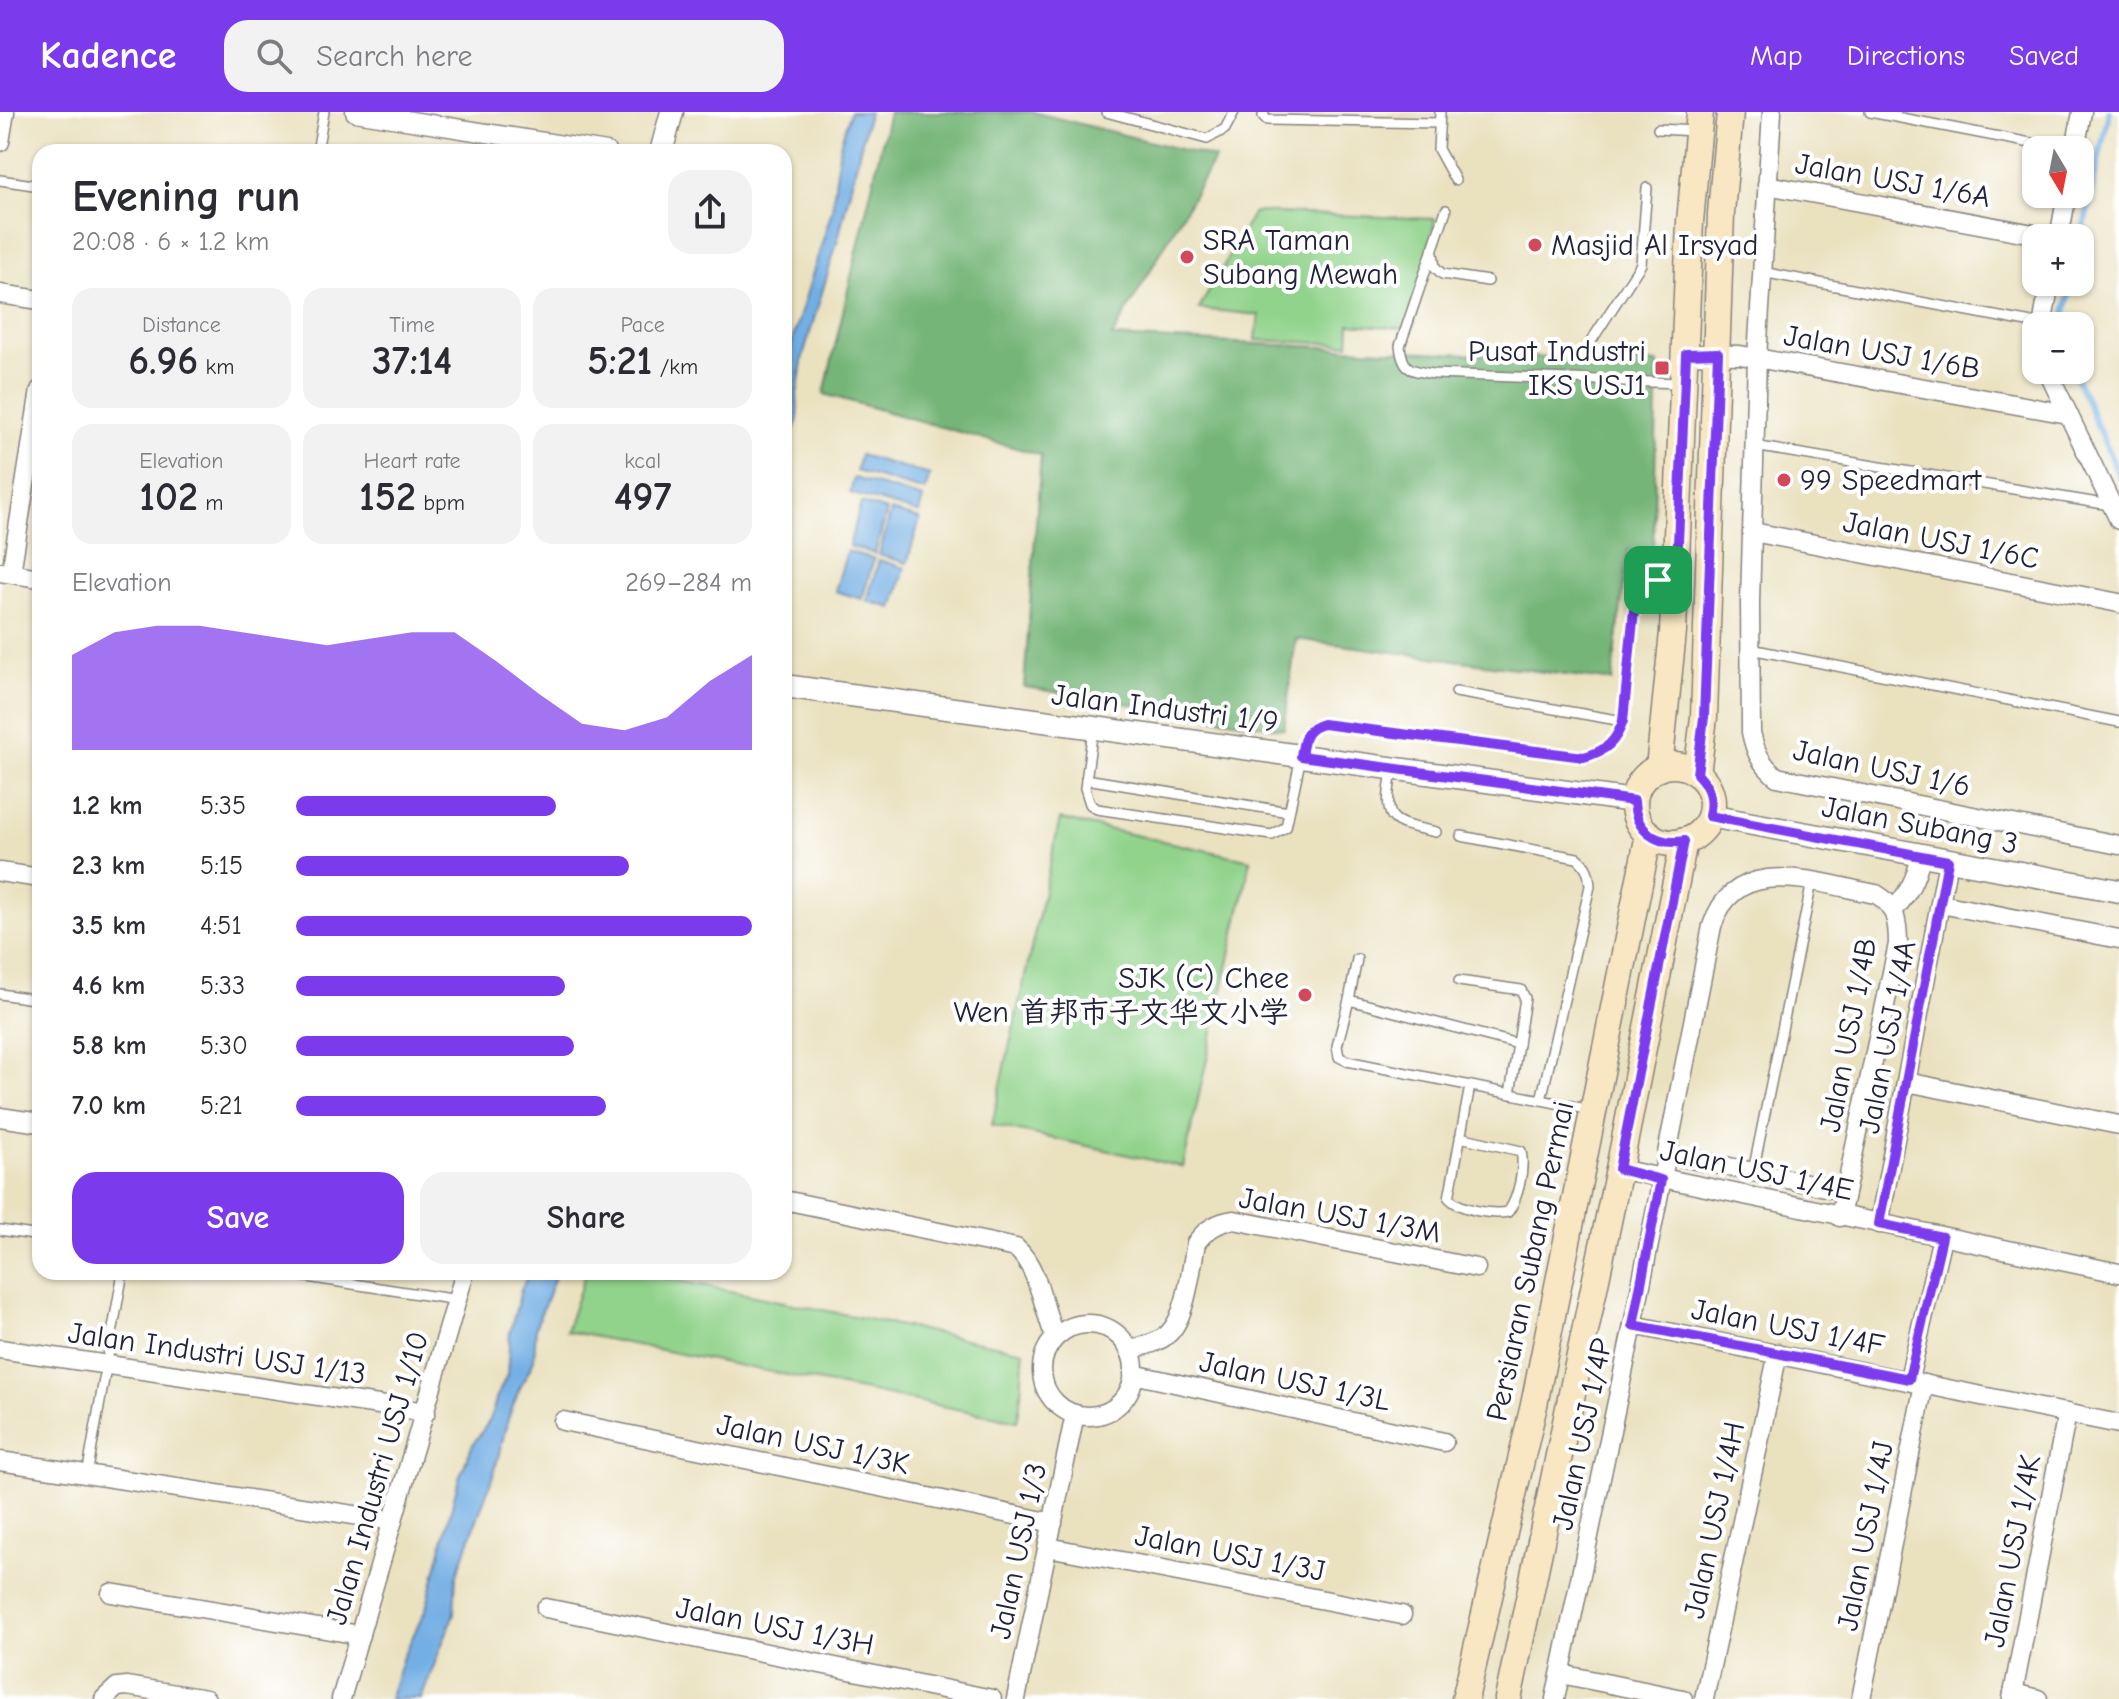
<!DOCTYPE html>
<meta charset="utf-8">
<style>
:root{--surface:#fff;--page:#f2f2f3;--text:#2b2b33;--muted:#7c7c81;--accent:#7c3aed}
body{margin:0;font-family:"Comic Neue","LXGW WenKai TC",sans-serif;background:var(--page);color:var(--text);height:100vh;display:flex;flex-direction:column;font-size:30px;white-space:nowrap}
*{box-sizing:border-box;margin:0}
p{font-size:26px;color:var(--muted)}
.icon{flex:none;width:44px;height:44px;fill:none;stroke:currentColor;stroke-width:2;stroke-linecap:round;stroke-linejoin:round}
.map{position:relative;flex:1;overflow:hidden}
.drawer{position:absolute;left:32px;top:32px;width:760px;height:1136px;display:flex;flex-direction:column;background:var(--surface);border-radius:24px;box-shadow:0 2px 6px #0004}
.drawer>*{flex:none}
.needle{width:52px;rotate:170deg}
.tools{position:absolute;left:2022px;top:24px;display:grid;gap:16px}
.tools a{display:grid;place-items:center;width:72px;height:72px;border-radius:16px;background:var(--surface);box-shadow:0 2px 6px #0004;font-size:40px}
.pin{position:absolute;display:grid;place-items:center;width:68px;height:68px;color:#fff;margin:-34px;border-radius:16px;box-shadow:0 4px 12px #0006}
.round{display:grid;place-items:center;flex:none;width:84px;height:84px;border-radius:24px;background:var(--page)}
.head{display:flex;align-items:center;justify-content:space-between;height:136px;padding:0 40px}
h1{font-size:44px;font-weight:800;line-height:60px}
.figures{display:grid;grid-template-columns:repeat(3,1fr);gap:12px;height:136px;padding:8px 40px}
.figures div{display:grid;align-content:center;border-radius:20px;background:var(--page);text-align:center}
.figures b{font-size:40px;font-weight:800}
.figures small{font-size:22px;font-weight:400}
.figures p{font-size:22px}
.chart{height:224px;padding:16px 40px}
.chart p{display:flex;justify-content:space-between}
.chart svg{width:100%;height:144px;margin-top:8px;fill:var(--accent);opacity:.7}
.action{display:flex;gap:16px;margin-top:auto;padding:16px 40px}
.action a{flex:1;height:92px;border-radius:24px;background:var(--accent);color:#fff;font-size:32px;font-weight:800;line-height:92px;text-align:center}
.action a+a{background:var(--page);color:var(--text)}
ul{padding:0 40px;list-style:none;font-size:26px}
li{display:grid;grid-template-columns:128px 96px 1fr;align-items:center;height:60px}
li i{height:20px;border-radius:10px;background:var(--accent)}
header{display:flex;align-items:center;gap:48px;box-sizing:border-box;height:112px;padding:0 40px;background:var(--accent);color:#fff}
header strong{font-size:38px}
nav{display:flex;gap:44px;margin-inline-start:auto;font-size:28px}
.search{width:560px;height:72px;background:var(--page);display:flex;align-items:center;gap:20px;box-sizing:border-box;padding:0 28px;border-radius:24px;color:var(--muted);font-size:30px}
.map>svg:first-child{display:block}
</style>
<header>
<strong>Kadence</strong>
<div class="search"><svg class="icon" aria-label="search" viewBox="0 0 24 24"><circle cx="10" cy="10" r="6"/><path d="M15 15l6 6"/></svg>Search here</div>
<nav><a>Map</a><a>Directions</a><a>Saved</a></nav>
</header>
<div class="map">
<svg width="2119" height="1587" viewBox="0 0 2119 1587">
<rect width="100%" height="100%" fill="#fff"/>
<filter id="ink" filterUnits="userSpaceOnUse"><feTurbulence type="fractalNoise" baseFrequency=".0125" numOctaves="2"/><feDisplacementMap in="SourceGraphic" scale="16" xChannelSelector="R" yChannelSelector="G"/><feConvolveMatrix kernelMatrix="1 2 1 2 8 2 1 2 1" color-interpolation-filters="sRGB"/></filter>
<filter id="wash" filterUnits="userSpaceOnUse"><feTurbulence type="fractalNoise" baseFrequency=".006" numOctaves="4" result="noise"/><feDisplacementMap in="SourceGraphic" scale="32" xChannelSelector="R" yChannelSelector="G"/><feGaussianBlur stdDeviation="1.8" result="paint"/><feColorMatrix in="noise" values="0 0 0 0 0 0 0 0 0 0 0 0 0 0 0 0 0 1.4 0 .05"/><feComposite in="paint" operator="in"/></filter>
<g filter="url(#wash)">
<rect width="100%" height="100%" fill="#eae1bf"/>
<g fill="#91d38b" stroke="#5a7a63" stroke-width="2">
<path d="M1254,100l181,7 -22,110 -63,-5 -1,20 -93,-4 3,-25 -60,-6z"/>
<path d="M1060,707l191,41 -68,307 -191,-42z"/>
<path d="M586,1160h51l387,79c-3,25 -1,46 -7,70l-451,-90z"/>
</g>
<path fill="#74b577" stroke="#4b6c59" stroke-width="2" d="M889,0h144l182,46 -103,179 546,26 -5,190 -25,-3 -16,131 -316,-42 -12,90 -260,-42 17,-232 -217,-61z"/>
<g fill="#73afe4" stroke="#4a6890" stroke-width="2">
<path d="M850,0h19l-31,127 -35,117 -6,38 1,25 -14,38v-89l48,-158 8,-65z"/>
<path d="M860,343l70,20 -5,16 -69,-20z"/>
<path d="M854,366l69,20 -4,15 -69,-20z"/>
<path d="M861,391l26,8 -12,43 -26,-8z"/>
<path d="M891,399l29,8 -13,44 -28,-8z"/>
<path d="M847,439l27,8 -12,40 -27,-8z"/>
<path d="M879,448l26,8 -12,40 -26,-7z"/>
<path d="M529,1160h28l-21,54 -2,34 -15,30 -11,29 -14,54 -38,104 -2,36 -33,86h-32l14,-42 23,-48 33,-131 14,-34 17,-24 7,-24 10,-21 3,-43 11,-42z"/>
</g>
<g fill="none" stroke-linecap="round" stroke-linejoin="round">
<g stroke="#73afe4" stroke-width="6">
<path d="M2080,133l29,-133"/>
<path d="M2062,214l10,-44"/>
<path d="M2073,258l46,106"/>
</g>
</g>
</g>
<g filter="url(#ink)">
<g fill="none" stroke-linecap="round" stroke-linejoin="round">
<g stroke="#86827d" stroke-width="12">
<g id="service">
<path d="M1106,0l101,27 18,-10 9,-17"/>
<path d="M1264,0l-1,4 4,4 172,3"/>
<path d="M1440,0l-2,37 17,31"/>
<path d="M1870,0l197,38"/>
<path d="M1658,17l37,2"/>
<path d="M317,40l7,-40"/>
<path d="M0,68l40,6"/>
<path d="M1446,98l-46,136c3,26 11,24 34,28l245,9"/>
<path d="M1433,141l2,14 7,7 46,7"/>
<path d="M1762,160l281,53"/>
<path d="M1590,231l51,-79 6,-76"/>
<path d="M1754,334l356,59"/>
<path d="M1751,537l368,73"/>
<path d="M1456,580l167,29"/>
<path d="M1093,617l-8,59 5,16 7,5 175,26 14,-8 20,-94 6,-6 11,-3 261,33c22,-6 33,-15 39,-36l11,-111c7,-18 20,-28 36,-39"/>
<path d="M1392,658c-8,51 -6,52 44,62"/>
<path d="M1086,667l203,33"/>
<path d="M1461,724l116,22c10,8 12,15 13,28l-49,214"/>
<path d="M1459,869l62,9 4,8 -7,46"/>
<path d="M0,882l40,6"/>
<path d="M1349,888l8,-41"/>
<path d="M1510,982l8,-50 -169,-44 -12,46 2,11 8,4 244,49"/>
<path d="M1460,1025l61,14c4,17 -3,48 -13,61 -16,3 -48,-2 -59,-14l21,-112"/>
<path d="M1753,1060l59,-290"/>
<path d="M0,1118l40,6"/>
<path d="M274,1160l184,28"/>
<path d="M87,1363l36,-203"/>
</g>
</g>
<g stroke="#86827d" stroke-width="21">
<g id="minor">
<path d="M355,0l252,40"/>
<path d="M1772,0l-15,246 -7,245 1,129c4,20 10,32 26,45l342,68"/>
<path d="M0,30l5,-30"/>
<path d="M2075,38l7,-38"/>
<path d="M1767,73l288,53"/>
<path d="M2059,126l8,-44"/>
<path d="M0,182l40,6"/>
<path d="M2042,214l8,-44"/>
<path d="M1686,242l54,1 328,59"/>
<path d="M2047,258l72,150"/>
<path d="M1753,420l366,71"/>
<path d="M0,460l40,6"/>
<path d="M11,461l29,-183"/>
<path d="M0,760l40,6"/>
<path d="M1941,792l178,35"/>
<path d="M1893,799c16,-18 23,-33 28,-55"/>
<path d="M1907,970l212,43"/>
<path d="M0,1005l40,6"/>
<path d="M1667,1042l178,37"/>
<path d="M1619,1057l500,104"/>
<path d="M784,1088l232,48c23,20 27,61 39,89"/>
<path d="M1879,1112l69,-363"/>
<circle cx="1088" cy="1258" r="46"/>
<path d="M1633,1213l486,99"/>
<path d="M0,1237l426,63"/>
<path d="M1129,1238c14,-4 30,-7 40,-17 18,-18 22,-65 27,-90 9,-13 21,-21 38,-23l242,48"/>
<path d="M1133,1262l311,68"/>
<path d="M1909,1267l33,-142"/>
<path d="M563,1309l490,102"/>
<path d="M0,1349l393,60"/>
<path d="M1048,1435l354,68"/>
<path d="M111,1481l249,42"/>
<path d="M546,1496l446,91"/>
<path d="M1561,1562l122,25"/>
<path d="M2013,1581l25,6"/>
<path d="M104,1587l13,-12 10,-1 79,13"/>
<path d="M341,1587l124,-427"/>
<path d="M1016,1587l59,-285"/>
<path d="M1555,1587l78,-374 79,-399c24,-75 107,-42 164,-32 20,11 22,29 22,50l-58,273"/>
<path d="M1704,1587l74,-346"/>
<path d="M1861,1587l63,-315"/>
<path d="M2012,1587l55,-286"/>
</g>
</g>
<g stroke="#86827d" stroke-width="25">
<g id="tertiary">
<path d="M661,40l11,-40"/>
<path d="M784,574l850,115"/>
<path d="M1709,704l410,75"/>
</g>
</g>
<g stroke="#86827d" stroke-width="29">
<g id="secondary">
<circle cx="1673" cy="692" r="39"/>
<path d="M1659,656l14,-136 17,-410 10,-110"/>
<path d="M1697,662l7,-57 17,-504 9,-101"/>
<path d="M1465,1587l69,-294 115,-571"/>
<path d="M1508,1587l111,-530 65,-328"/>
</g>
</g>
<use href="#service" stroke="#fff" stroke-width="9"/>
<use href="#minor" stroke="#fff" stroke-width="18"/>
<use href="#tertiary" stroke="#fff" stroke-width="22"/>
<use href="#secondary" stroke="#f9e7c3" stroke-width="26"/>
</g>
</g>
<g fill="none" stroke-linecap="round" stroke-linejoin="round" filter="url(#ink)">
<g stroke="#fff" stroke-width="16">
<path id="route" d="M1718,241l-14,364 -7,57c12,12 16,24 12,42l239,45 -69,363 63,13 -33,142 -276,-54 28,-145 -42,-11 65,-328c-28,5 -49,-11 -50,-40l-333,-45c3,-17 3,-27 22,-32l261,33c22,-6 32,-15 39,-36l11,-111c8,-21 24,-31 43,-43l9,-213z"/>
</g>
<use href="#route" stroke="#7c3aed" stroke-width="10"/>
</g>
<g fill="#d1495b" stroke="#fff" stroke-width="3">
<circle cx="1535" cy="133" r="8"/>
<circle cx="1187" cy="145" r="8"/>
<rect x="1654" y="248" width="16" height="16" rx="4"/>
<circle cx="1784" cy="368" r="8"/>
<circle cx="1305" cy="883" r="8"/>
</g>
<g text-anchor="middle" stroke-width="8" stroke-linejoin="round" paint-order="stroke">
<g font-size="30" fill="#22223b" stroke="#fff">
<text transform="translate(1893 68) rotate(10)" y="10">Jalan USJ 1/6A</text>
<text transform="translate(1882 240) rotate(10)" y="10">Jalan USJ 1/6B</text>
<text transform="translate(1941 428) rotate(11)" y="10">Jalan USJ 1/6C</text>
<text transform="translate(1165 596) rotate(7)" y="10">Jalan Industri 1/9</text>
<text transform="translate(1882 656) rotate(12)" y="10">Jalan USJ 1/6</text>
<text transform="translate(1920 713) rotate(11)" y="10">Jalan Subang 3</text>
<text transform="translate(1848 923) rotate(-79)" y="10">Jalan USJ 1/4B</text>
<text transform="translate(1887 925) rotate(-79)" y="10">Jalan USJ 1/4A</text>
<text transform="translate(1757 1058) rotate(12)" y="10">Jalan USJ 1/4E</text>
<text transform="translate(1340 1103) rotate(10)" y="10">Jalan USJ 1/3M</text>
<text transform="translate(1530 1149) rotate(-78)" y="10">Persiaran Subang Permai</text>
<text transform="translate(1788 1215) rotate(11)" y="10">Jalan USJ 1/4F</text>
<text transform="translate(217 1241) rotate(8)" y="10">Jalan Industri USJ 1/13</text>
<text transform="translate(1295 1269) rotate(12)" y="10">Jalan USJ 1/3L</text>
<text transform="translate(1582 1322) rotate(-78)" y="10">Jalan USJ 1/4P</text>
<text transform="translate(813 1332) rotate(12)" y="10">Jalan USJ 1/3K</text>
<text transform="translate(377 1366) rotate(-74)" y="10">Jalan Industri USJ 1/10</text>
<text transform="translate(1714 1408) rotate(-78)" y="10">Jalan USJ 1/4H</text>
<text transform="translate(1865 1424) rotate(-79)" y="10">Jalan USJ 1/4J</text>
<text transform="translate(1018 1439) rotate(-78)" y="10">Jalan USJ 1/3</text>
<text transform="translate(2012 1439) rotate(-79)" y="10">Jalan USJ 1/4K</text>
<text transform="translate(1230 1441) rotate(11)" y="10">Jalan USJ 1/3J</text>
<text transform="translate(775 1514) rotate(11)" y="10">Jalan USJ 1/3H</text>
</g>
<g font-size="30" fill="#22223b" stroke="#fff" text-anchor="start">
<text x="1203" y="138">SRA Taman<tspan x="1203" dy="34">Subang Mewah</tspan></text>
<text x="1551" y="143">Masjid Al Irsyad</text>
<text x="1646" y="249" text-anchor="end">Pusat Industri<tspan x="1646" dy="34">IKS USJ1</tspan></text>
<text x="1800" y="378">99 Speedmart</text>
<text x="1289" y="876" text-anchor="end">SJK (C) Chee<tspan x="1289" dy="34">Wen 首邦市子文华文小学</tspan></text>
</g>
</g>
</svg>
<div class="tools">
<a><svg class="needle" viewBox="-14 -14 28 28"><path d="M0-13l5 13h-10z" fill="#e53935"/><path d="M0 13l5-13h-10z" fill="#7c7c81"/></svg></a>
<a>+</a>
<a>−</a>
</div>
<div class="pin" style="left:1658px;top:468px;background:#1e9e55"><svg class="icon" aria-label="arrive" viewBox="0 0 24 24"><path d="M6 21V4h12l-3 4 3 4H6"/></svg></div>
<section class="drawer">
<div class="head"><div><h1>Evening run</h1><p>20:08 · 6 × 1.2 km</p></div><a class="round"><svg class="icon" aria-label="share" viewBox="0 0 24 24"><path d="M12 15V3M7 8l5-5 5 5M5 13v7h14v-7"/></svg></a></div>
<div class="figures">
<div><p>Distance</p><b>6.96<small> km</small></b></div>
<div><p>Time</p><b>37:14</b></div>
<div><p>Pace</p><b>5:21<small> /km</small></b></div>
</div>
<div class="figures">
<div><p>Elevation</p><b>102<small> m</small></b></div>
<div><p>Heart rate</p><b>152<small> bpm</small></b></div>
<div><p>kcal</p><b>497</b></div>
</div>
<div class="chart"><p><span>Elevation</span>269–284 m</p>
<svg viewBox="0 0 160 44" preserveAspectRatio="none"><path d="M0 44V15L10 8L20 6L30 6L40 8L50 10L60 12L70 10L80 8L90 8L100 17L110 27L120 36L130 38L140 34L150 23L160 15V44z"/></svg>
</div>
<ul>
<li><b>1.2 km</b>5:35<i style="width:57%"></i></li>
<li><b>2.3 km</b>5:15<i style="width:73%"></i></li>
<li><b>3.5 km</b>4:51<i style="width:100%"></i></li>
<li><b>4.6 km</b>5:33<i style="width:59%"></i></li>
<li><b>5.8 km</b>5:30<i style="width:61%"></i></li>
<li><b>7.0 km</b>5:21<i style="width:68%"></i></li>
</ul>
<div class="action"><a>Save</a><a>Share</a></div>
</section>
</div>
